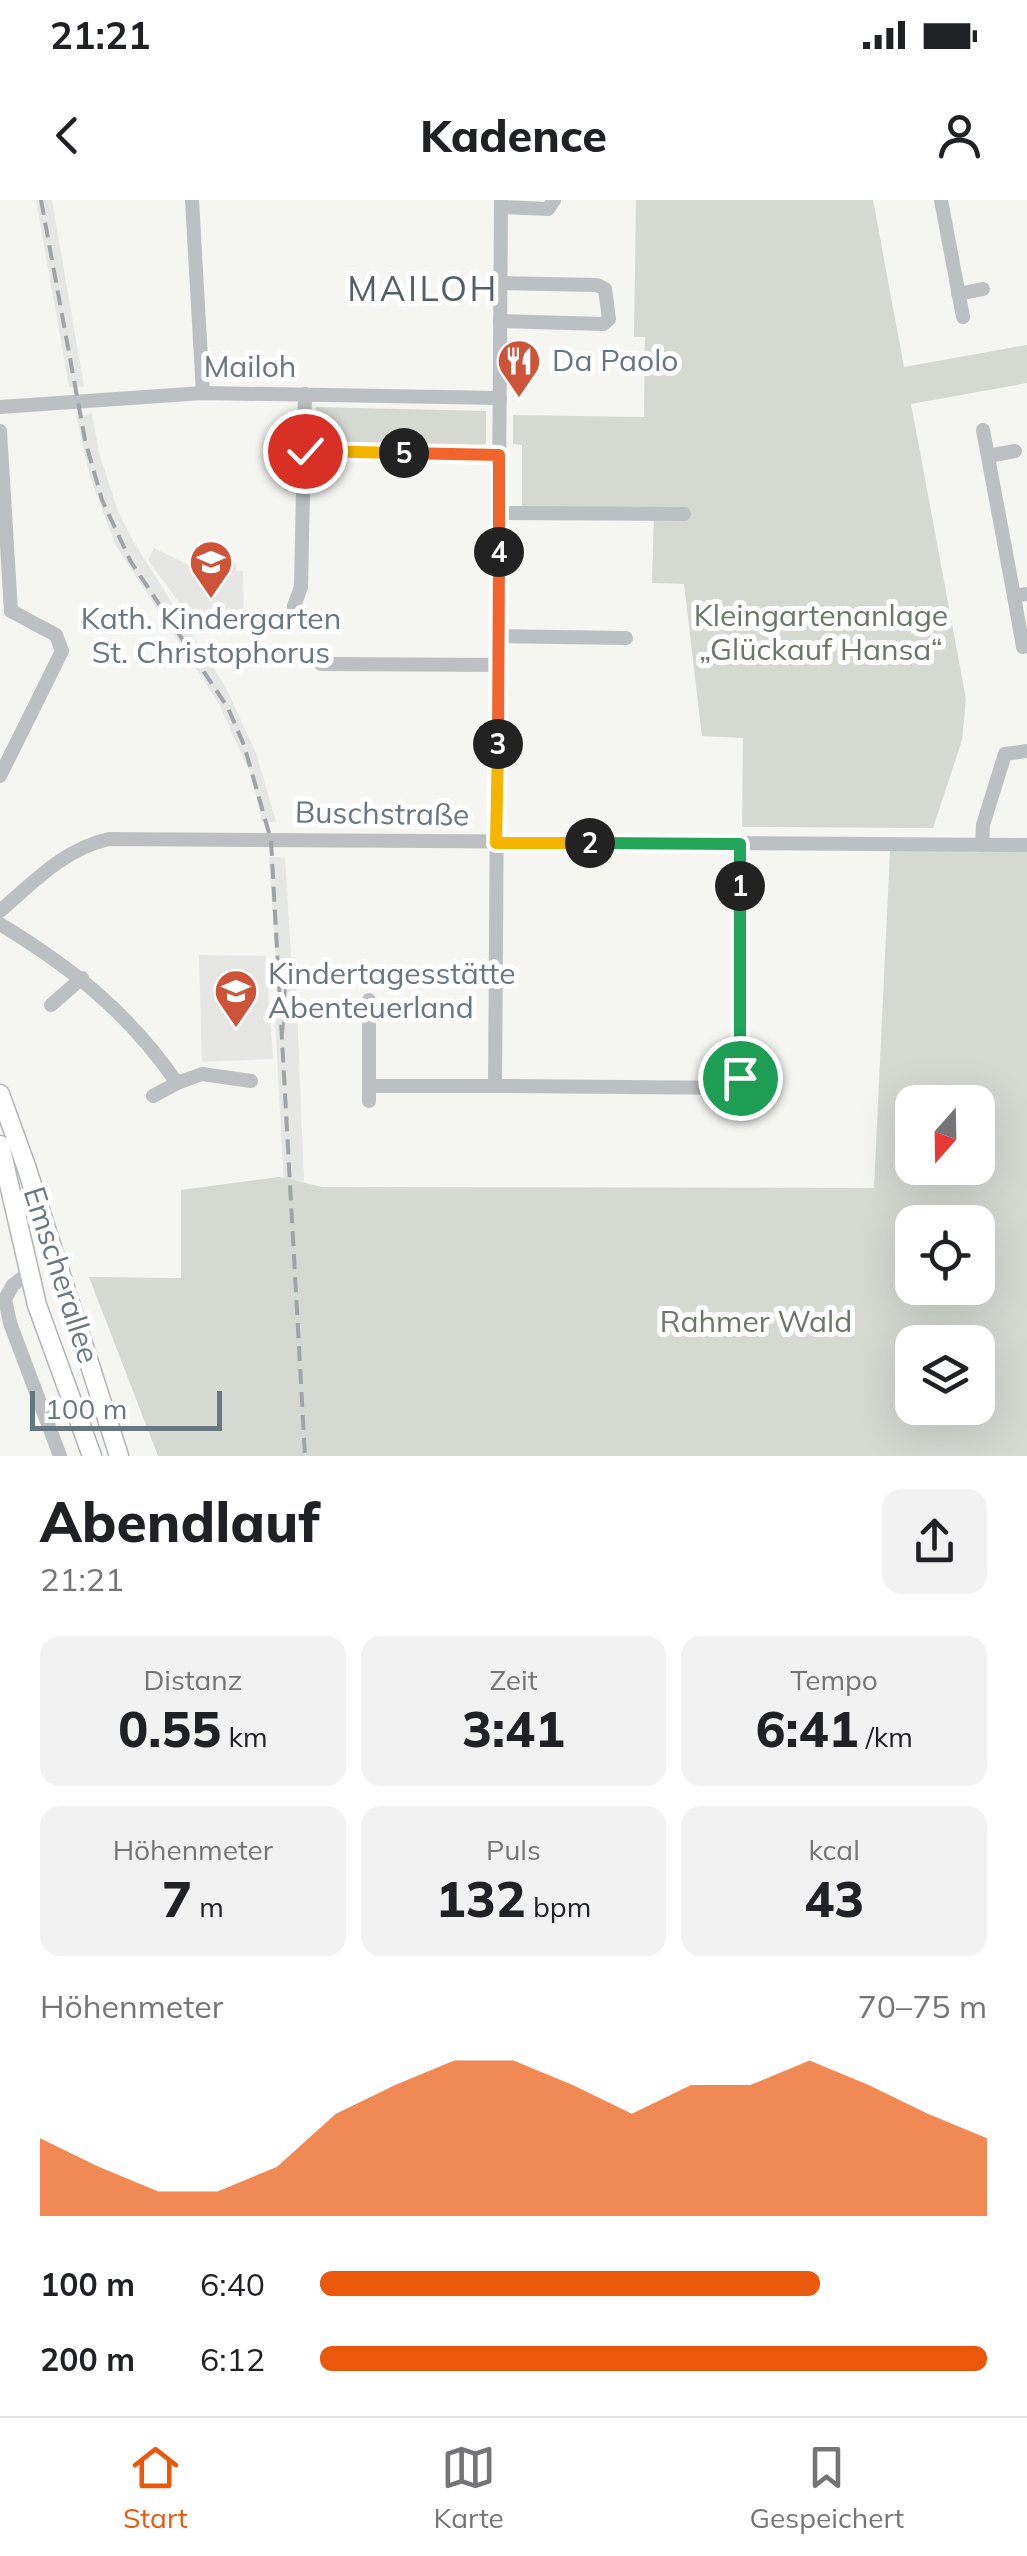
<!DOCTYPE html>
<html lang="de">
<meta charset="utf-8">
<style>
:root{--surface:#fff;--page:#f2f2f2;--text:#202124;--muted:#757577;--line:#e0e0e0;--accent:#ea580c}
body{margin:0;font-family:Mulish,sans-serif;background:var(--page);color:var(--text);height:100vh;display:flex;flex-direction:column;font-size:38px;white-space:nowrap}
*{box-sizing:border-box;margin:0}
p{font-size:32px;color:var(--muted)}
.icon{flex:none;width:55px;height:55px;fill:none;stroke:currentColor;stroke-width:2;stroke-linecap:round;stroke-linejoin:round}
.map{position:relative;height:1256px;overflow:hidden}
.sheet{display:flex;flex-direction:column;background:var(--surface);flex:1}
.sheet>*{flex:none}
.needle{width:65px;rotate:200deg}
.tools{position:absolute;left:895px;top:885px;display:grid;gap:20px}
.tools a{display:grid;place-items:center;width:100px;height:100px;border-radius:20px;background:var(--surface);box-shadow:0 10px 40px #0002;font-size:50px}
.scale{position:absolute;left:30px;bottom:25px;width:192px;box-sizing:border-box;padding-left:10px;border:5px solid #68767f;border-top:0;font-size:28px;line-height:35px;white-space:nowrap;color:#68767f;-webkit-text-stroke:8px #fff;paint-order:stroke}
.pin{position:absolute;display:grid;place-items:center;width:85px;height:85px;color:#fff;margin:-42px;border:5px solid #fff;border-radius:50%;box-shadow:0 2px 10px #0007}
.km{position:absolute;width:50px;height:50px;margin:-25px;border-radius:50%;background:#222;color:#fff;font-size:28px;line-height:50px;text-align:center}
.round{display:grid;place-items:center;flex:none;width:105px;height:105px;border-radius:20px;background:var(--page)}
.head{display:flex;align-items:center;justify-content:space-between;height:170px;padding:0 40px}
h1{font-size:55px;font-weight:800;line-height:75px}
.metrics{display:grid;grid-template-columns:repeat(3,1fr);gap:15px;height:170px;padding:10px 40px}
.metrics div{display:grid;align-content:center;border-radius:20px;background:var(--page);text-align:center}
.metrics b{font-size:50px;font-weight:800}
.metrics small{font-size:28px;font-weight:400}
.metrics p{font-size:28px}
.chart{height:280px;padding:20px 40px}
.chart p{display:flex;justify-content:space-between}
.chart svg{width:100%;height:180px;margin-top:10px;fill:var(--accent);opacity:.7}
ul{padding:0 40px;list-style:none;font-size:32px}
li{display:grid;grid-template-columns:160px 120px 1fr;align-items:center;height:75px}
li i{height:25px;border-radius:12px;background:var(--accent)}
.status{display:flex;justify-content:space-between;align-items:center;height:70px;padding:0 50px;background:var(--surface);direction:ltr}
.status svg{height:28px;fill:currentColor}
header{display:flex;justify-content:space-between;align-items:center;height:130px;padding:0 40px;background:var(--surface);font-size:45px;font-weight:800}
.tabs{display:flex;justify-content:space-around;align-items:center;height:140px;border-top:2px solid var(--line);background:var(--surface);font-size:28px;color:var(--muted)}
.tabs a{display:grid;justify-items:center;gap:5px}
.tabs .active{color:var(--accent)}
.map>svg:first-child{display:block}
</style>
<div class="status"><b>21:21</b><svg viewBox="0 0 49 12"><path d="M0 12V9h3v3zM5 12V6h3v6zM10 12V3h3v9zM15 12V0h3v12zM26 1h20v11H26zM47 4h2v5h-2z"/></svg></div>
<header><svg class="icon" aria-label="back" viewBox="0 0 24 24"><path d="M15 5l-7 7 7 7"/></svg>Kadence<svg class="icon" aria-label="person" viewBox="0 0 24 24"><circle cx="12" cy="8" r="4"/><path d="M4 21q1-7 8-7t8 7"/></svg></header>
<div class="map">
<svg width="1027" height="1256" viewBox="0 0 1027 1256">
<rect width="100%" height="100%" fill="#f5f5f2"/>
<g fill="#e6e6e5">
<path d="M36,0h16l32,187h-15z"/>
<path d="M92,214l7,39 19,58 15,30 93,147 30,65 20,69h-14l-10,-45 -33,-73 -103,-158 -26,-69 -14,-61z"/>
<path d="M154,348l47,23 6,-11 29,3v8h7l1,45h-16v8l-34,-1 -46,-63z"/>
<path d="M269,657l16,1 6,99 4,1 20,498h-17l-24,-458 4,-1z"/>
<path d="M199,755l67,1 7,103 -71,3z"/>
</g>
<g fill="#d5d9d2" fill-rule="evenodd">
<path d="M636,0h237l31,167 123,-22v38l-116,21 55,295 -4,41 -29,88 -191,-1 1,-89 -41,-2 -18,-152 -32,-1 2,-71 -132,-3v-64l-9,-1v-29l131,2 1,-80h-11z"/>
<path d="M316,207l170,4v41l-170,-5 -3,-3z"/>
<path d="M1027,650v606h-869l-69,-179 92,1v-88l98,-13 43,10 552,1 16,-337zM912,902h66v66h-66zM912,1022h66v66h-66zM912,1142h66v66h-66z"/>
</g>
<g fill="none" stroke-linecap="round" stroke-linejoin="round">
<g stroke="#b0b4b7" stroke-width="21">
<g id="major">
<path d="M0,894l26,72 93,290"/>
<path d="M0,945l37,160 55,151"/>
</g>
</g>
<g stroke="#bcc0c3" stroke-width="14">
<path d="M192,0l11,193"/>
<path d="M941,0l22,117"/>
<path d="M501,7l47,2 6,-9"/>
<path d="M958,94l25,-5"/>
<path d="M500,121l103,3 6,-5 -4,-30 -8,-4 -96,-2"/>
<path d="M0,207l203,-14 297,5"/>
<path d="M983,230l31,166 13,-2"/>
<path d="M0,231l11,180 45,24 6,16 -62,125"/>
<path d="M305,251l194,4"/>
<path d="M988,256l27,-5"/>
<path d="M499,313l185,1"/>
<path d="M1014,396l9,51"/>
<path d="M294,406l7,-19 4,-193"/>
<path d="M498,436l128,2"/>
<path d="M321,464l177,1"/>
<path d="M982,645l1,-20 22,-71 22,-3"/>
<path d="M0,711c34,-29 64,-62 109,-72l918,6"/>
<path d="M0,724c72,44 128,88 177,159l-24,13"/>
<path d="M369,800v86h126l6,-886"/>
<path d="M51,805l31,-27"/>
<path d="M177,883l25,-9 49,7"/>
<path d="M369,886v15"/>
<path d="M495,886l245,2v-244"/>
<path d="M30,1072l-17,13 -8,14 5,24 50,133"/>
</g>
<use href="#major" stroke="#fff" stroke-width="18"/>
<path stroke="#9fa4a8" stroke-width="2.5" d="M283,832l3,-55"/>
<path stroke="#9fa4a8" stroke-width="4" stroke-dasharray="15 8" stroke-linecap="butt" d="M41,0l44,240 17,60 29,62 97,146 16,37 27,95 34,616"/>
</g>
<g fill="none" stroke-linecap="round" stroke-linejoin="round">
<g stroke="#fff" stroke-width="20">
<path id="split-1" d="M740,686v192"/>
</g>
<g stroke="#fff" stroke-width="20">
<path id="split-2" d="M590,643l150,1v42"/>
</g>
<g stroke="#fff" stroke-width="20">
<path id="split-3" d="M498,544l-2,99h94"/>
</g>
<g stroke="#fff" stroke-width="20">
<path id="split-4" d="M498,544l1,-192"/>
</g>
<g stroke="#fff" stroke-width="20">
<path id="split-5" d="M404,253l95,2v97"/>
</g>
<g stroke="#fff" stroke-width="20">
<path id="split-6" d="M305,251l99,2"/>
</g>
<use href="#split-1" stroke="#22a559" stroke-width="12"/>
<use href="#split-2" stroke="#22a559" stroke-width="12"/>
<use href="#split-3" stroke="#f5b400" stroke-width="12"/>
<use href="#split-4" stroke="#f0652b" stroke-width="12"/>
<use href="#split-5" stroke="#f0652b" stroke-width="12"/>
<use href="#split-6" stroke="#f5b400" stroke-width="12"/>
</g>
<defs>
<g id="restaurant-pin" transform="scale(2.25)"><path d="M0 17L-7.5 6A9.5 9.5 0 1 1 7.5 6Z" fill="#cd5339" stroke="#fff"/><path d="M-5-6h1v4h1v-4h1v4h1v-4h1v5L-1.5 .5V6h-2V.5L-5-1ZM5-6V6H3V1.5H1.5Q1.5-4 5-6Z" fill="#fff"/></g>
<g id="school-pin" transform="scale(2.25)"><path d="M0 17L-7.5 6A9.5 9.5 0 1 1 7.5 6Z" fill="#cd5339" stroke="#fff"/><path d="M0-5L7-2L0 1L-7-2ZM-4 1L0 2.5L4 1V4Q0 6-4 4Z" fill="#fff"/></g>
</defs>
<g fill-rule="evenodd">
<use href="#restaurant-pin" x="519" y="161"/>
<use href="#school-pin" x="211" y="362"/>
<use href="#school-pin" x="236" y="791"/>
</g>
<g text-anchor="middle" stroke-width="10" stroke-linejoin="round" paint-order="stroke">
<g font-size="30" fill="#68767f" stroke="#fff" text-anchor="start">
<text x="552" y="171">Da Paolo</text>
<text x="211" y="429" text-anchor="middle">Kath. Kindergarten<tspan x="211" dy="34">St. Christophorus</tspan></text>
<text x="268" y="784">Kindertagesstätte<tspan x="268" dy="34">Abenteuerland</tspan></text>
</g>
<g font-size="30" fill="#68767f" stroke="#fff">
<text x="250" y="177">Mailoh</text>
<text transform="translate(382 614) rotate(1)" y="10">Buschstraße</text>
<text transform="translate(61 1075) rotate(72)" y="10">Emscherallee</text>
</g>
<g font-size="30" fill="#6a7766" stroke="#fff">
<text x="821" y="426">Kleingartenanlage<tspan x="821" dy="34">„Glückauf Hansa“</tspan></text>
<text x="756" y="1132">Rahmer Wald</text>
</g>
<g font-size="35" letter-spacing="2.5" fill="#545f65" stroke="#fff">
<text x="423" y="101">MAILOH</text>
</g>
</g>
</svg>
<div class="tools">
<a><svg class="needle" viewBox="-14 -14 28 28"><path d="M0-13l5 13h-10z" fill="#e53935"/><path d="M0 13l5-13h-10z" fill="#757577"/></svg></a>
<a><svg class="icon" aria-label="locate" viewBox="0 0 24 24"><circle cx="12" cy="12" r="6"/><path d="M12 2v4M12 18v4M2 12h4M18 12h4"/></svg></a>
<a><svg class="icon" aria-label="layers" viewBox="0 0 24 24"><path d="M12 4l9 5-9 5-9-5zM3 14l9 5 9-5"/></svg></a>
</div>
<div class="scale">100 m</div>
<div class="pin" style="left:740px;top:878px;background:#1e9e55"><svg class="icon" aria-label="arrive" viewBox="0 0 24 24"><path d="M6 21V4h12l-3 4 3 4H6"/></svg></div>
<div class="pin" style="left:305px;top:251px;background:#d93025"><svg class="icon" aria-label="check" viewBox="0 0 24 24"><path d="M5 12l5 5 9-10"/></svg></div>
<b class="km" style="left:740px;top:686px">1</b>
<b class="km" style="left:590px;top:643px">2</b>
<b class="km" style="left:498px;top:544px">3</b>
<b class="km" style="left:499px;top:352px">4</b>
<b class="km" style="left:404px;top:253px">5</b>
</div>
<section class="sheet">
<div class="head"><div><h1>Abendlauf</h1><p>21:21</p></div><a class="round"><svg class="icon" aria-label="share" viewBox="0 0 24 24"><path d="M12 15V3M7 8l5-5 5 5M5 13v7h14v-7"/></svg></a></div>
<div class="metrics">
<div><p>Distanz</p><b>0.55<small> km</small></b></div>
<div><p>Zeit</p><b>3:41</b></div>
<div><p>Tempo</p><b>6:41<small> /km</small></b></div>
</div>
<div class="metrics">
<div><p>Höhenmeter</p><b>7<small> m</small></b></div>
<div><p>Puls</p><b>132<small> bpm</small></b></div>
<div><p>kcal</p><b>43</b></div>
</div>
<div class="chart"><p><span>Höhenmeter</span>70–75 m</p>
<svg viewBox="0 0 160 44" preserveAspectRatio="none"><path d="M0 44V25L10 32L20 38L30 38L40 32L50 19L60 12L70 6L80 6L90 12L100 19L110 12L120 12L130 6L140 12L150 19L160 25V44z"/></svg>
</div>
<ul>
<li><b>100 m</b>6:40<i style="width:75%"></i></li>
<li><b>200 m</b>6:12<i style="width:100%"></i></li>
</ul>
</section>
<nav class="tabs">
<a class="active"><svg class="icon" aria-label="home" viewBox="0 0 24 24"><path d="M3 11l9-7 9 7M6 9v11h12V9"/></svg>Start</a>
<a><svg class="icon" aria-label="map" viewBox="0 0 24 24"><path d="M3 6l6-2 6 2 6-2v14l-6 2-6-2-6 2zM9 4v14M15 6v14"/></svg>Karte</a>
<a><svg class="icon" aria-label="saved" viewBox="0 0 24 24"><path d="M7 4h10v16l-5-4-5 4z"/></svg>Gespeichert</a>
</nav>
